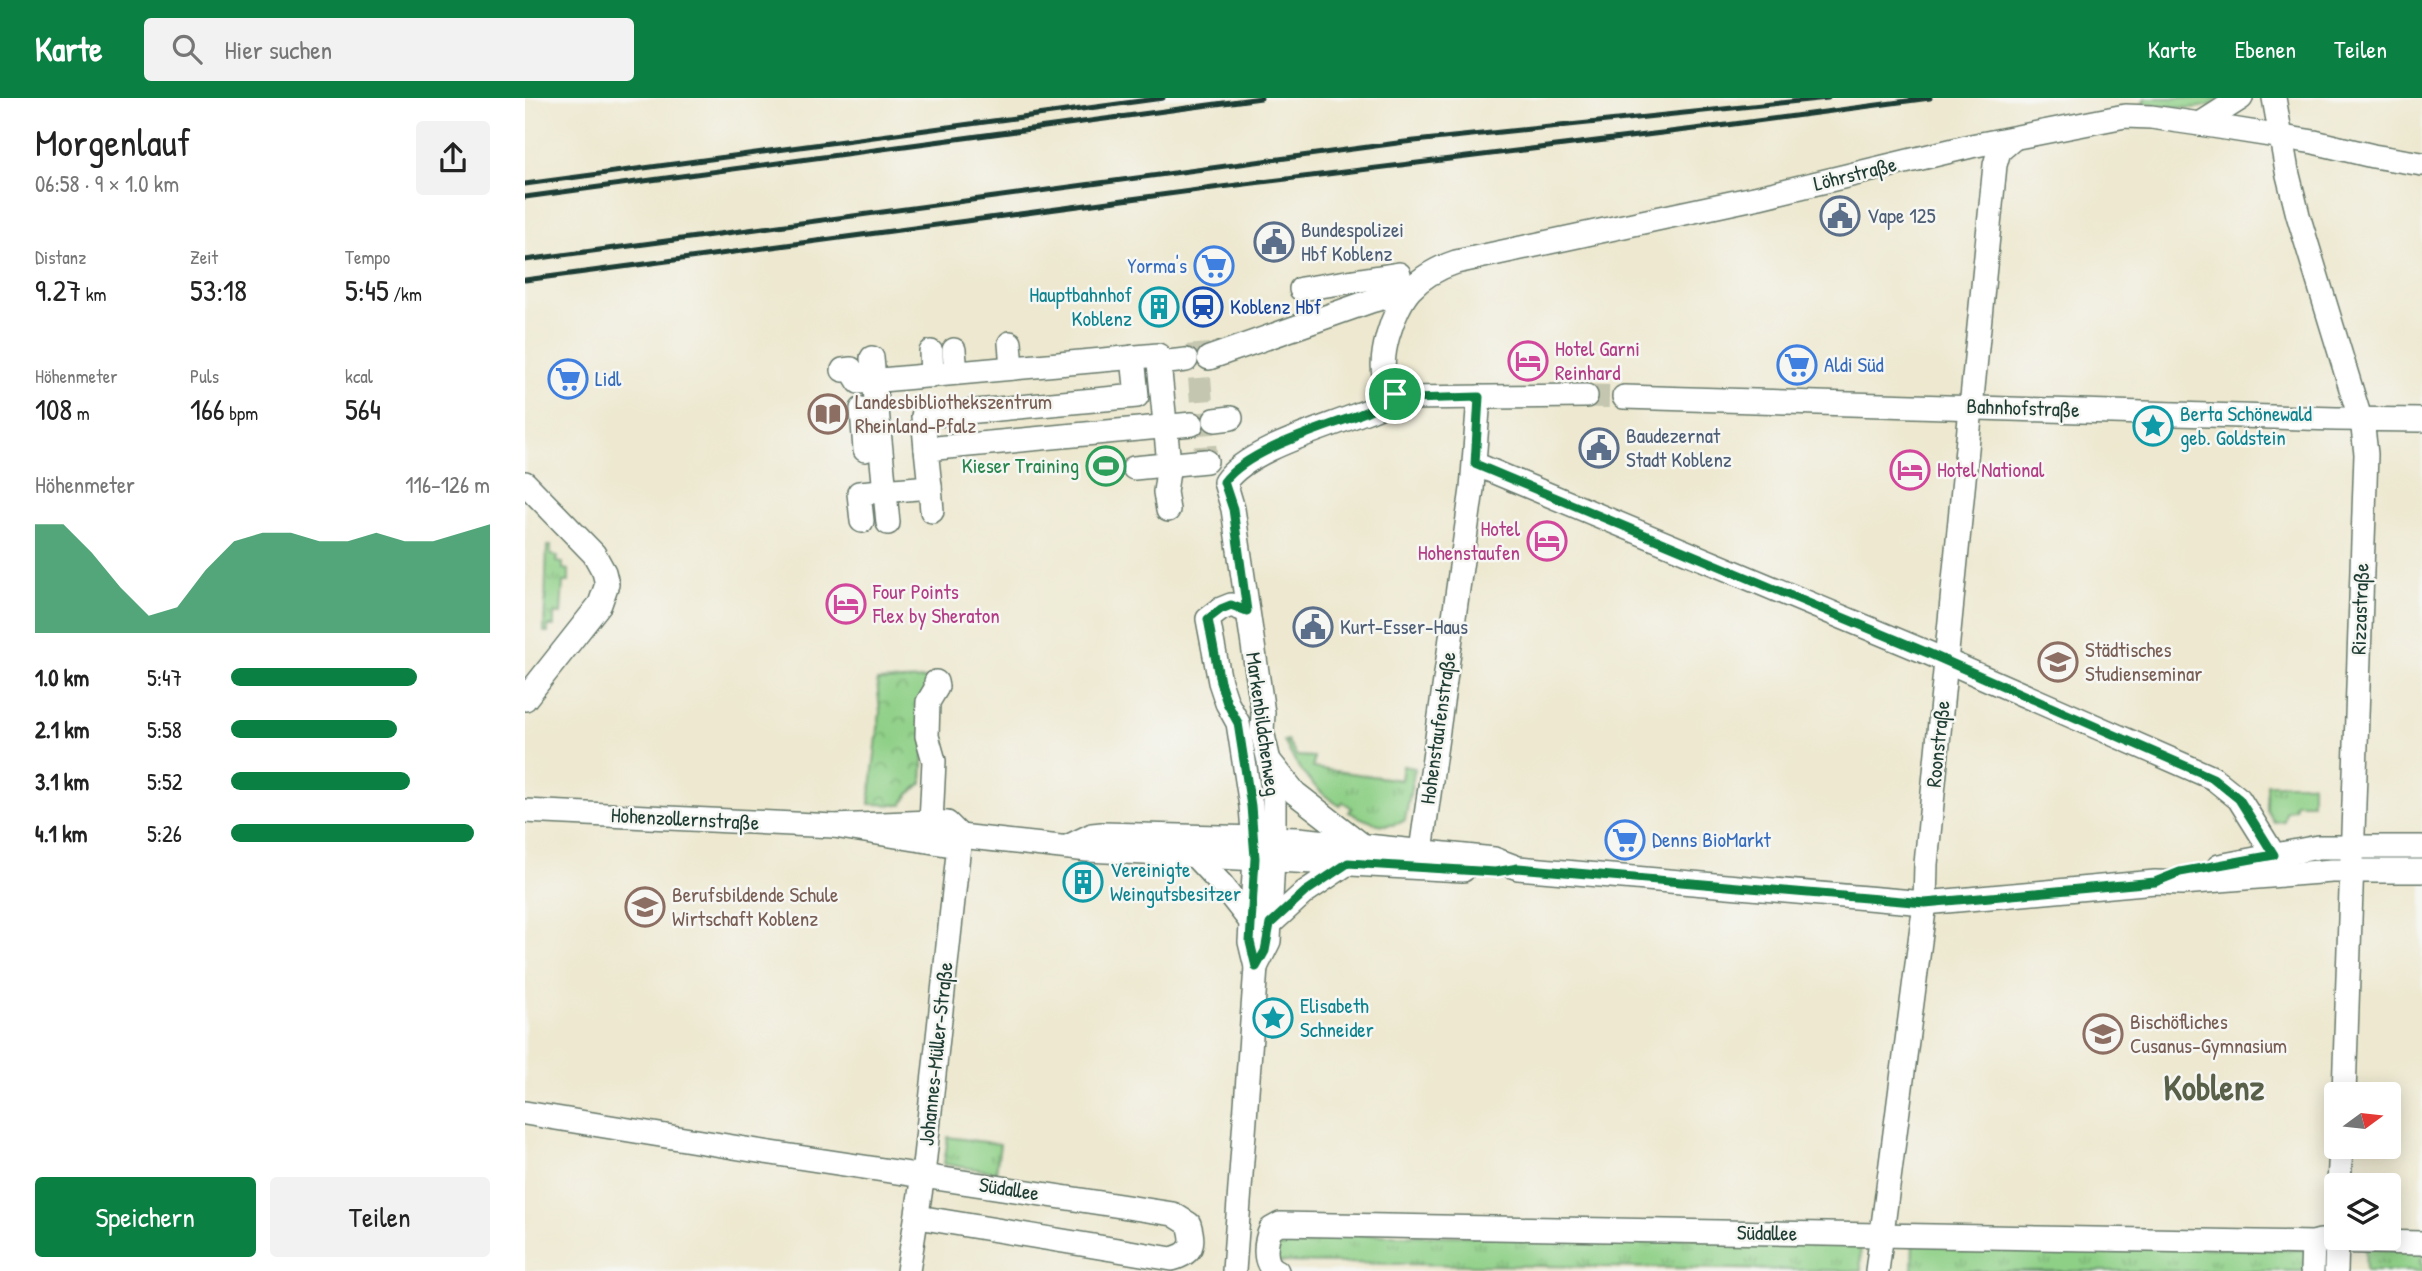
<!DOCTYPE html>
<html lang="de">
<meta charset="utf-8">
<style>
:root{--surface:#fff;--page:#f2f2f2;--text:#222;--muted:#767676;--accent:#0b8043}
body{margin:0;font-family:"Patrick Hand",sans-serif;background:var(--page);color:var(--text);height:100vh;display:flex;flex-direction:column;font-size:26px;white-space:nowrap}
*{box-sizing:border-box;margin:0}
p{font-size:23px;color:var(--muted)}
.icon{flex:none;width:38px;height:38px;fill:none;stroke:currentColor;stroke-width:2;stroke-linecap:round;stroke-linejoin:round}
.map{position:relative;flex:1;overflow:hidden}
.details{display:flex;flex-direction:column;background:var(--surface);width:525px}
.details>*{flex:none}
.needle{width:46px;rotate:75deg}
.buttons{position:absolute;left:1799px;top:984px;display:grid;gap:14px}
.buttons a{display:grid;place-items:center;width:77px;height:77px;border-radius:7px;background:var(--surface);box-shadow:0 4px 18px #0003;font-size:35px}
.pin{position:absolute;display:grid;place-items:center;width:60px;height:60px;color:#fff;margin:-30px;border:4px solid #fff;border-radius:50%;box-shadow:0 2px 7px #0007}
.round{display:grid;place-items:center;flex:none;width:74px;height:74px;border-radius:7px;background:var(--page)}
.head{display:flex;align-items:center;justify-content:space-between;height:119px;padding:0 35px}
h1{font-size:38px;font-weight:600;line-height:52px}
.figures{display:grid;grid-template-columns:repeat(3,1fr);gap:10px;height:119px;padding:7px 35px}
.figures div{display:grid;align-content:center}
.figures b{font-size:30px;font-weight:600}
.figures small{font-size:19px;font-weight:400}
.figures p{font-size:19px}
.chart{height:196px;padding:14px 35px}
.chart p{display:flex;justify-content:space-between}
.chart svg{width:100%;height:126px;margin-top:7px;fill:var(--accent);opacity:.7}
.cta{display:flex;gap:14px;margin-top:auto;padding:14px 35px}
.cta a{flex:1;height:80px;border-radius:7px;background:var(--accent);color:#fff;font-size:28px;font-weight:600;line-height:80px;text-align:center}
.cta a+a{background:var(--page);color:var(--text)}
ul{padding:0 35px;list-style:none;font-size:23px}
li{display:grid;grid-template-columns:112px 84px 1fr;align-items:center;height:52px}
li i{height:18px;border-radius:9px;background:var(--accent)}
header{display:flex;align-items:center;gap:42px;box-sizing:border-box;height:98px;padding:0 35px;background:var(--accent);color:#fff}
header strong{font-size:33px}
nav{display:flex;gap:38px;margin-inline-start:auto;font-size:24px}
.search{width:490px;height:63px;background:var(--page);display:flex;align-items:center;gap:18px;box-sizing:border-box;padding:0 24px;border-radius:7px;color:var(--muted);font-size:26px}
main{display:flex;flex:1;min-height:0}
.map>svg:first-child{display:block}
</style>
<header>
<strong>Karte</strong>
<div class="search"><svg class="icon" aria-label="search" viewBox="0 0 24 24"><circle cx="10" cy="10" r="6"/><path d="M15 15l6 6"/></svg>Hier suchen</div>
<nav><a>Karte</a><a>Ebenen</a><a>Teilen</a></nav>
</header>
<main>
<section class="details">
<div class="head"><div><h1>Morgenlauf</h1><p>06:58 · 9 × 1.0 km</p></div><a class="round"><svg class="icon" aria-label="share" viewBox="0 0 24 24"><path d="M12 15V3M7 8l5-5 5 5M5 13v7h14v-7"/></svg></a></div>
<div class="figures">
<div><p>Distanz</p><b>9.27<small> km</small></b></div>
<div><p>Zeit</p><b>53:18</b></div>
<div><p>Tempo</p><b>5:45<small> /km</small></b></div>
</div>
<div class="figures">
<div><p>Höhenmeter</p><b>108<small> m</small></b></div>
<div><p>Puls</p><b>166<small> bpm</small></b></div>
<div><p>kcal</p><b>564</b></div>
</div>
<div class="chart"><p><span>Höhenmeter</span>116–126 m</p>
<svg viewBox="0 0 160 44" preserveAspectRatio="none"><path d="M0 44V6L10 6L20 16L30 28L40 38L50 35L60 22L70 12L80 9L90 9L100 12L110 12L120 9L130 12L140 12L150 9L160 6V44z"/></svg>
</div>
<ul>
<li><b>1.0 km</b>5:47<i style="width:72%"></i></li>
<li><b>2.1 km</b>5:58<i style="width:64%"></i></li>
<li><b>3.1 km</b>5:52<i style="width:69%"></i></li>
<li><b>4.1 km</b>5:26<i style="width:94%"></i></li>
</ul>
<div class="cta"><a>Speichern</a><a>Teilen</a></div>
</section>
<div class="map">
<svg width="1897" height="1173" viewBox="0 0 1897 1173">
<defs>
<pattern id="grass-tufts" width="24" height="20" patternUnits="userSpaceOnUse" patternTransform="scale(1.75)"><rect width="24" height="20" fill="#8fd087"/><path d="M3 7l-1-3M5 7V3M7 7l1-3M15 17l-1-3M17 17v-4M19 17l1-3" fill="none" stroke="#74aa6f"/></pattern>
<pattern id="park-crowns" width="20" height="18" patternUnits="userSpaceOnUse" patternTransform="scale(1.75)"><rect width="20" height="18" fill="#8fd087"/><path d="M2 6a3 3 0 1 1 6 0M12 15a3 3 0 1 1 6 0" fill="none" stroke="#74aa6f"/></pattern>
</defs>
<rect width="100%" height="100%" fill="#f6f6f2"/>
<filter id="ink" filterUnits="userSpaceOnUse"><feTurbulence type="fractalNoise" baseFrequency=".0143" numOctaves="2"/><feDisplacementMap in="SourceGraphic" scale="14" xChannelSelector="R" yChannelSelector="G"/><feConvolveMatrix kernelMatrix="1 2 1 2 8 2 1 2 1" color-interpolation-filters="sRGB"/></filter>
<filter id="wash" filterUnits="userSpaceOnUse"><feTurbulence type="fractalNoise" baseFrequency=".00686" numOctaves="4" result="noise"/><feDisplacementMap in="SourceGraphic" scale="28" xChannelSelector="R" yChannelSelector="G"/><feGaussianBlur stdDeviation="1.57" result="paint"/><feColorMatrix in="noise" values="0 0 0 0 0 0 0 0 0 0 0 0 0 0 0 0 0 1.4 0 .05"/><feComposite in="paint" operator="in"/></filter>
<g filter="url(#wash)">
<rect width="100%" height="100%" fill="#ede8cf"/>
<g fill="url(#grass-tufts)" stroke="#57865e" stroke-width="2">
<path d="M1620,0h79c-21,16 -56,9 -81,5z"/>
<path d="M22,448h4v9l7,1 -1,6 6,1v6l6,1v12h-6l-2,32h-7v12h-6v6h-4z"/>
<path d="M762,642l10,16 17,1 -1,11 88,12 2,-14 12,2 -10,52c-17,12 -40,0 -56,-8l3,-4 -9,-6 -3,4c-26,-16 -43,-37 -56,-65z"/>
<path d="M1742,686h45v19h-17v5l-9,3 -2,10 -10,1 -7,-12z"/>
<path d="M423,1039l52,7 -4,28 -52,-8z"/>
<path d="M751,1136l584,6 1,31 -585,-9z"/>
<path d="M1388,1143l395,9v21h-396z"/>
<path d="M1840,1149l57,1v23h-56z"/>
</g>
<path fill="url(#park-crowns)" stroke="#57865e" stroke-width="2" d="M403,581l-6,104 -14,12 -6,10 -33,-1 11,-92 -3,-31z"/>
</g>
<g filter="url(#ink)">
<g fill="none" stroke-linecap="round" stroke-linejoin="round">
<g stroke="#c4c6b0" stroke-width="23" stroke-dasharray="23 11" stroke-linecap="butt">
<path d="M672,246l9,117 2,10 4,3"/>
<path d="M1061,298l38,1"/>
</g>
<g stroke="#67796a" stroke-width="26">
<g id="minor">
<path d="M1749,0l13,73 11,44 65,213 3,26 -22,640"/>
<path d="M1675,26l41,-26"/>
<path d="M776,191l98,-15"/>
<path d="M485,245l2,25"/>
<path d="M429,252l2,23"/>
<path d="M406,254l1,24"/>
<path d="M347,260l16,165"/>
<path d="M684,260l162,-57 26,-7"/>
<path d="M634,265l10,101 -4,28 3,18"/>
<path d="M318,272l8,-1 8,13 299,-27 1,8 27,-3"/>
<path d="M1061,298l-181,2c-7,-2 -13,-5 -17,-12 -14,-23 6,-78 22,-96 13,-14 28,-22 46,-28l303,-65 212,-51 154,-30 26,1 49,7 114,18 59,14 49,8"/>
<path d="M1099,299l712,22 86,1"/>
<path d="M337,311l3,41"/>
<path d="M690,322l16,-2"/>
<path d="M401,351l-3,-33 214,-20 -4,-39"/>
<path d="M950,366l453,189 285,125 26,21 35,56"/>
<path d="M609,370l72,-7"/>
<path d="M0,385l69,71 10,18 3,12 -7,20 -75,95"/>
<path d="M405,389l2,24"/>
<path d="M337,423l-3,-28 71,-6 -4,-38 266,-25"/>
<path d="M746,665l24,30 67,52"/>
<path d="M0,713l309,15 97,-4 16,1 13,13"/>
<path d="M406,724l3,-61 -7,-25 1,-34 9,-15 -1,-5"/>
<path d="M309,728l112,18 14,-8 128,14 375,20"/>
<path d="M544,748l23,-11 10,-1 196,5 196,20 24,9 407,35 230,-21 27,1 150,-12h90"/>
<path d="M896,753l51,-362 7,-92"/>
<path d="M668,756l29,31 29,37"/>
<path d="M1694,768l99,-19h104"/>
<path d="M745,826l35,-32 43,-29"/>
<path d="M731,869l13,-26 5,-104v-41l-5,-35 -7,-30 1,-18 -30,-204 -8,-27c22,-32 95,-52 132,-67 13,-5 29,-9 38,-21"/>
<path d="M0,1015l233,38 415,63 16,10c6,20 4,29 -17,35l-254,-42"/>
<path d="M1814,1087l2,-39"/>
<path d="M383,1173l15,-96 37,-339"/>
<path d="M709,1173l22,-304 -6,-25 5,-84 -4,-52 -13,-83 -11,-20 -7,-21 -12,-63 13,-10 10,-4 16,6"/>
<path d="M752,1173c-15,-6 -12,-29 -6,-42l9,-5 1033,19 7,-2 102,2"/>
<path d="M1352,1173l48,-368 1,-39 69,-699 4,-14 14,-12"/>
<path d="M1787,1173l1,-28"/>
<path d="M1811,1173l1,-34"/>
</g>
</g>
<use href="#minor" stroke="#fff" stroke-width="23"/>
<g stroke="#1f3d34" stroke-width="5">
<path d="M0,86l638,-86"/>
<path d="M0,99l736,-99"/>
<path d="M0,162l880,-118 423,-44"/>
<path d="M0,182l688,-92 506,-62 211,-28"/>
</g>
</g>
</g>
<g fill="none" stroke-linecap="round" stroke-linejoin="round" filter="url(#ink)">
<g stroke="#fff" stroke-width="14">
<path id="route" d="M870,296l16,5 68,-2 -4,67 453,189 285,125 26,21 35,56 -94,17 -25,10 -230,21 -407,-35 -23,4 -147,-9 -43,29 -35,32 -5,27 -9,16 -6,-25 5,-84 -4,-52 -13,-83 -11,-20 -7,-21 -12,-63 13,-10 10,-4 16,6 -14,-102 -9,-27c23,-32 97,-53 134,-67 13,-6 28,-10 37,-21z"/>
</g>
<use href="#route" stroke="#0b8043" stroke-width="9"/>
</g>
<defs>
<g id="civic-ring" transform="scale(2.0125)"><circle r="9.5" fill="#f6f6f2" stroke="#5c6f8a" stroke-width="1.5"/><path d="M-.6-6.5H3V-4.5H.6V-3L4-1V1h2V6H-6V1h2V-1L-.6-3ZM-1.2 2.5V6h2.4V2.5Z" fill="#5c6f8a"/></g>
<g id="supermarket-ring" transform="scale(2.0125)"><circle r="9.5" fill="#f6f6f2" stroke="#3f7fe0" stroke-width="1.5"/><path d="M-6-5.5h2.5l.6 2H6L4.5 2H-2.5L-4.4-4H-6ZM-1.5 3.2a1.3 1.3 0 1 0 .1 0ZM3 3.2a1.3 1.3 0 1 0 .1 0Z" fill="#3f7fe0"/></g>
<g id="building-ring" transform="scale(2.0125)"><circle r="9.5" fill="#f6f6f2" stroke="#0f9aa8" stroke-width="1.5"/><path d="M-4-6H4V6H1V3H-1V6H-4ZM-2.5-4.3h1.7v1.8h-1.7ZM.8-4.3h1.7v1.8H.8ZM-2.5-1h1.7V.8h-1.7ZM.8-1h1.7V.8H.8Z" fill="#0f9aa8"/></g>
<g id="station-ring" transform="scale(2.0125)"><circle r="9.5" fill="#f6f6f2" stroke="#1a4fb4" stroke-width="1.5"/><path d="M-3-6H3Q5-6 5-4V2Q5 4 3 4L4.5 6H3L1.5 4h-3L-3 6H-4.5L-3 4Q-5 4-5 2V-4Q-5-6-3-6ZM-3.5-4v3h7v-3ZM-3.5 1v1.5H-2V1ZM2 1v1.5H3.5V1Z" fill="#1a4fb4"/></g>
<g id="hotel-ring" transform="scale(2.0125)"><circle r="9.5" fill="#f6f6f2" stroke="#d1479c" stroke-width="1.5"/><path d="M-6-4.5h1.5V1H6V5H4.5V3h-9V5H-6ZM-4 0a1.8 1.8 0 1 1 3.6 0ZM.5 0V-2.5h3Q6-2.5 6 0Z" fill="#d1479c"/></g>
<g id="library-ring" transform="scale(2.0125)"><circle r="9.5" fill="#f6f6f2" stroke="#8d6e63" stroke-width="1.5"/><path d="M-6-4Q-3-5.5-.7-3.5V5Q-3 3-6 4ZM6-4Q3-5.5 .7-3.5V5Q3 3 6 4Z" fill="#8d6e63"/></g>
<g id="sight-ring" transform="scale(2.0125)"><circle r="9.5" fill="#f6f6f2" stroke="#0f9aa8" stroke-width="1.5"/><path d="M0-6L1.8-2.2L6-1.7L2.9 1.2L3.7 5.4L0 3.3L-3.7 5.4L-2.9 1.2L-6-1.7L-1.8-2.2Z" fill="#0f9aa8"/></g>
<g id="stadium-ring" transform="scale(2.0125)"><circle r="9.5" fill="#f6f6f2" stroke="#2e9e5b" stroke-width="1.5"/><path d="M0-5a6.5 5 0 1 0 0 10a6.5 5 0 1 0 0-10ZM-3.5-1.8h7v3.6h-7Z" fill="#2e9e5b"/></g>
<g id="university-ring" transform="scale(2.0125)"><circle r="9.5" fill="#f6f6f2" stroke="#8d6e63" stroke-width="1.5"/><path d="M0-5L7-2L0 1L-7-2ZM-4 1L0 2.5L4 1V4Q0 6-4 4Z" fill="#8d6e63"/></g>
<g id="school-ring" transform="scale(2.0125)"><circle r="9.5" fill="#f6f6f2" stroke="#8d6e63" stroke-width="1.5"/><path d="M0-5L7-2L0 1L-7-2ZM-4 1L0 2.5L4 1V4Q0 6-4 4Z" fill="#8d6e63"/></g>
</defs>
<g fill-rule="evenodd">
<use href="#civic-ring" x="1315" y="118"/>
<use href="#civic-ring" x="749" y="144"/>
<use href="#supermarket-ring" x="689" y="168"/>
<use href="#building-ring" x="634" y="209"/>
<use href="#station-ring" x="678" y="209"/>
<use href="#hotel-ring" x="1003" y="263"/>
<use href="#supermarket-ring" x="1272" y="267"/>
<use href="#supermarket-ring" x="43" y="281"/>
<use href="#library-ring" x="303" y="316"/>
<use href="#sight-ring" x="1628" y="328"/>
<use href="#civic-ring" x="1074" y="350"/>
<use href="#stadium-ring" x="581" y="368"/>
<use href="#hotel-ring" x="1385" y="372"/>
<use href="#hotel-ring" x="1022" y="443"/>
<use href="#hotel-ring" x="321" y="506"/>
<use href="#civic-ring" x="788" y="529"/>
<use href="#university-ring" x="1533" y="564"/>
<use href="#supermarket-ring" x="1100" y="742"/>
<use href="#building-ring" x="558" y="784"/>
<use href="#school-ring" x="120" y="809"/>
<use href="#sight-ring" x="748" y="920"/>
<use href="#school-ring" x="1578" y="936"/>
</g>
<g text-anchor="middle" stroke-width="5" stroke-linejoin="round" paint-order="stroke">
<g font-size="21" fill="#1f3d34" stroke="#f6f6f2">
<text transform="translate(1330 76) rotate(-14)" y="7">Löhrstraße</text>
<text transform="translate(1498 310) rotate(2)" y="7">Bahnhofstraße</text>
<text transform="translate(1835 511) rotate(-88)" y="7">Rizzastraße</text>
<text transform="translate(738 626) rotate(82)" y="7">Markenbildchenweg</text>
<text transform="translate(913 630) rotate(-82)" y="7">Hohenstaufenstraße</text>
<text transform="translate(1413 646) rotate(-84)" y="7">Roonstraße</text>
<text transform="translate(160 721) rotate(3)" y="7">Hohenzollernstraße</text>
<text transform="translate(411 956) rotate(-84)" y="7">Johannes-Müller-Straße</text>
<text transform="translate(484 1091) rotate(9)" y="7">Südallee</text>
<text transform="translate(1242 1135) rotate(1)" y="7">Südallee</text>
</g>
<g font-size="21" fill="#4e5e75" stroke="#f6f6f2" text-anchor="start">
<text x="1342" y="125">Vape 125</text>
<text x="776" y="139">Bundespolizei<tspan x="776" dy="24">Hbf Koblenz</tspan></text>
<text x="1101" y="345">Baudezernat<tspan x="1101" dy="24">Stadt Koblenz</tspan></text>
<text x="815" y="536">Kurt-Esser-Haus</text>
</g>
<g font-size="21" fill="#366cbe" stroke="#f6f6f2" text-anchor="start">
<text x="662" y="175" text-anchor="end">Yorma's</text>
<text x="1299" y="274">Aldi Süd</text>
<text x="70" y="288">Lidl</text>
<text x="1127" y="749">Denns BioMarkt</text>
</g>
<g font-size="21" fill="#0d838f" stroke="#f6f6f2" text-anchor="start">
<text x="607" y="204" text-anchor="end">Hauptbahnhof<tspan x="607" dy="24">Koblenz</tspan></text>
<text x="1655" y="323">Berta Schönewald<tspan x="1655" dy="24">geb. Goldstein</tspan></text>
<text x="585" y="779">Vereinigte<tspan x="585" dy="24">Weingutsbesitzer</tspan></text>
<text x="775" y="915">Elisabeth<tspan x="775" dy="24">Schneider</tspan></text>
</g>
<g font-size="21" fill="#164399" stroke="#f6f6f2" text-anchor="start">
<text x="705" y="216">Koblenz Hbf</text>
</g>
<g font-size="21" fill="#b23c85" stroke="#f6f6f2" text-anchor="start">
<text x="1030" y="258">Hotel Garni<tspan x="1030" dy="24">Reinhard</tspan></text>
<text x="1412" y="379">Hotel National</text>
<text x="995" y="438" text-anchor="end">Hotel<tspan x="995" dy="24">Hohenstaufen</tspan></text>
<text x="348" y="501">Four Points<tspan x="348" dy="24">Flex by Sheraton</tspan></text>
</g>
<g font-size="21" fill="#785e54" stroke="#f6f6f2" text-anchor="start">
<text x="330" y="311">Landesbibliothekszentrum<tspan x="330" dy="24">Rheinland-Pfalz</tspan></text>
<text x="1560" y="559">Städtisches<tspan x="1560" dy="24">Studienseminar</tspan></text>
<text x="147" y="804">Berufsbildende Schule<tspan x="147" dy="24">Wirtschaft Koblenz</tspan></text>
<text x="1605" y="931">Bischöfliches<tspan x="1605" dy="24">Cusanus-Gymnasium</tspan></text>
</g>
<g font-size="21" fill="#27864d" stroke="#f6f6f2" text-anchor="end">
<text x="554" y="375">Kieser Training</text>
</g>
<g font-size="35" font-weight="bold" fill="#596049" stroke="#f6f6f2">
<text x="1689" y="1002">Koblenz</text>
</g>
</g>
</svg>
<div class="buttons">
<a><svg class="needle" viewBox="-14 -14 28 28"><path d="M0-13l5 13h-10z" fill="#e53935"/><path d="M0 13l5-13h-10z" fill="#767676"/></svg></a>
<a><svg class="icon" aria-label="layers" viewBox="0 0 24 24"><path d="M12 4l9 5-9 5-9-5zM3 14l9 5 9-5"/></svg></a>
</div>
<div class="pin" style="left:870px;top:296px;background:#1e9e55"><svg class="icon" aria-label="arrive" viewBox="0 0 24 24"><path d="M6 21V4h12l-3 4 3 4H6"/></svg></div>
</div>
</main>
